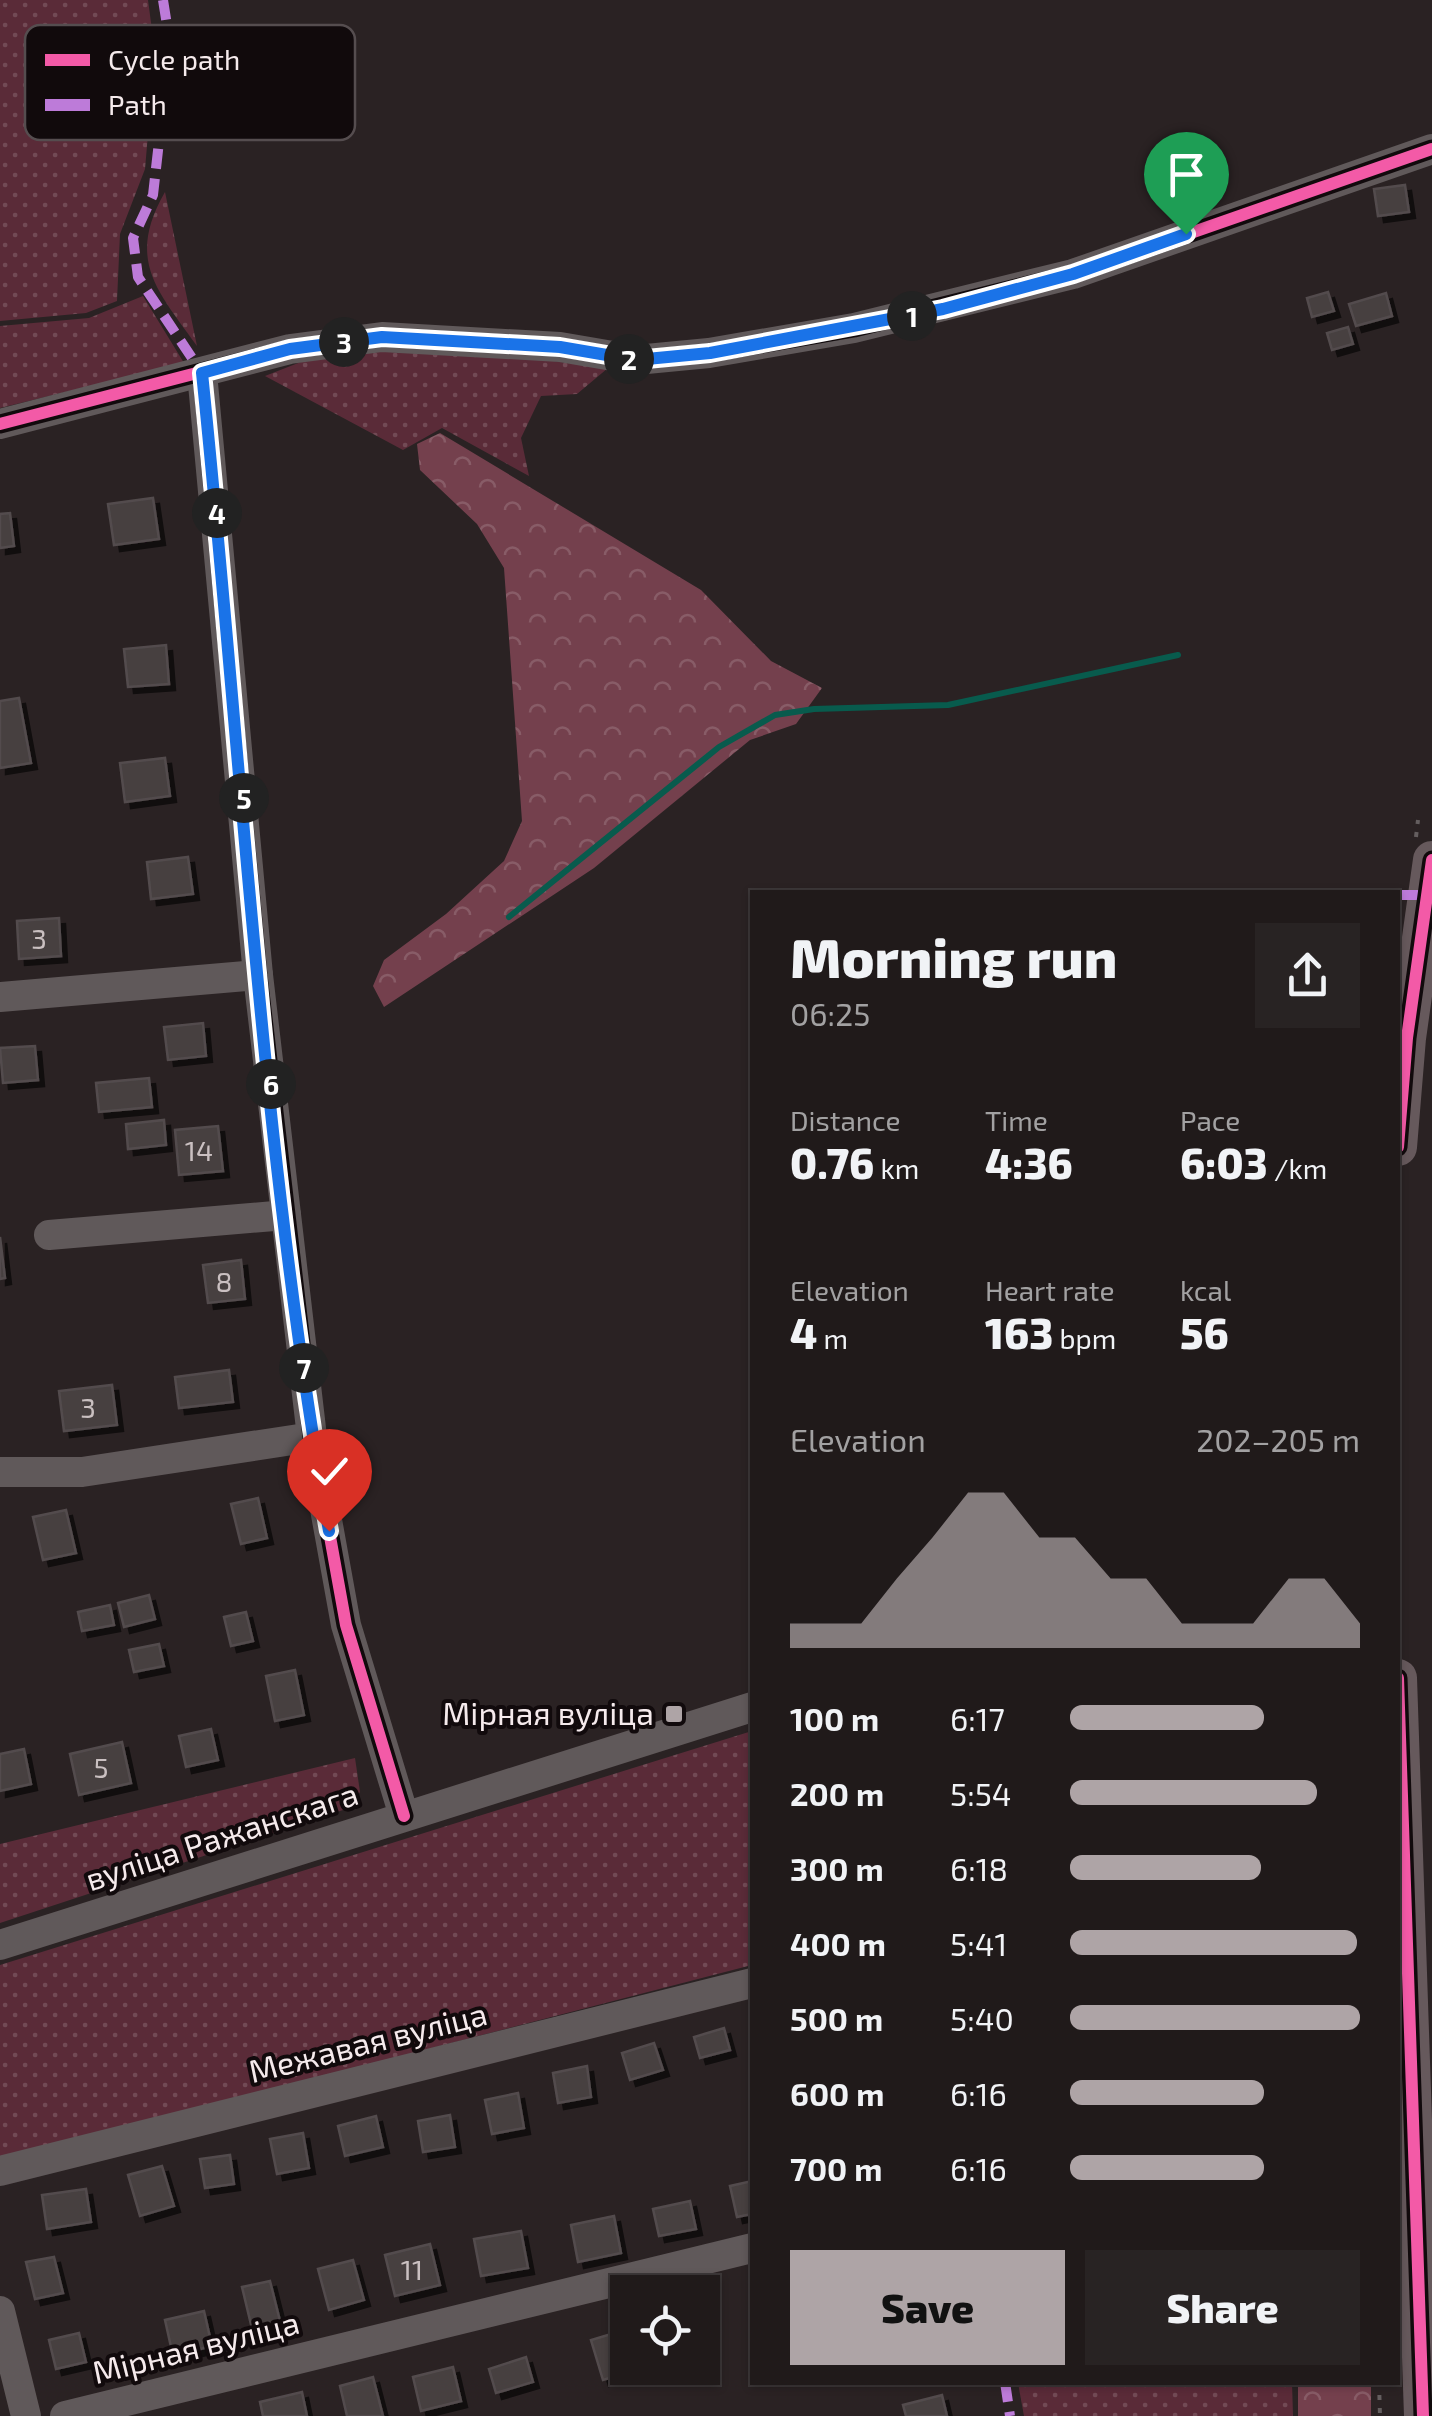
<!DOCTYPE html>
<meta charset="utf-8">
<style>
:root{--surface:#201a1a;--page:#282323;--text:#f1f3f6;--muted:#a2a1a2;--line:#3d3839;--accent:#aea4a6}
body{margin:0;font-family:"Exo 2",sans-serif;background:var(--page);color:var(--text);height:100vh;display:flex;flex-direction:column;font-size:38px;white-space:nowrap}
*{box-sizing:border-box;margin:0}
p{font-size:32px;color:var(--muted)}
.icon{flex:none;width:55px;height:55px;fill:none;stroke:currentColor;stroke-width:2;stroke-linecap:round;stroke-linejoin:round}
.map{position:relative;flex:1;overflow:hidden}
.drawer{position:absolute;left:750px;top:890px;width:650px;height:1495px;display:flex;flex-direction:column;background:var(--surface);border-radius:0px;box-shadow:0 2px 8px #0004,0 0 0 2px var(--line)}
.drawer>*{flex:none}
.fabs{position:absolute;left:610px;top:2275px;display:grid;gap:20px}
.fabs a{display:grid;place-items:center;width:110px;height:110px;border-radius:0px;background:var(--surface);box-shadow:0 2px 8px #0004,0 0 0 2px var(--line);font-size:50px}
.pin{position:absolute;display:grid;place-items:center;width:85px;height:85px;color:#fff;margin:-102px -42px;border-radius:50% 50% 50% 0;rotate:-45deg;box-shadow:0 0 10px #0007}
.pin .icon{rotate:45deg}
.km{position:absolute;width:50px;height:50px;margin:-25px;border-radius:50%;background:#222;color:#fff;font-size:28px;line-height:50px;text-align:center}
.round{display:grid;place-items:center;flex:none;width:105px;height:105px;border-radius:0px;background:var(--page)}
.head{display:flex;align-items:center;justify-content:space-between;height:170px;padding:0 40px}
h1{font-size:55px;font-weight:800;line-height:75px}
.metrics{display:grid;grid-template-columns:repeat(3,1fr);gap:15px;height:170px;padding:10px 40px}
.metrics div{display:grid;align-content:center}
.metrics b{font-size:42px;font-weight:800}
.metrics small{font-size:28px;font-weight:400}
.metrics p{font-size:28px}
.chart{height:280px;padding:20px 40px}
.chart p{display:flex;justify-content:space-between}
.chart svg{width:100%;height:180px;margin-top:10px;fill:var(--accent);opacity:.7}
.button{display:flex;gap:20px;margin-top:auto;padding:20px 40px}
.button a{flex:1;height:115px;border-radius:0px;background:var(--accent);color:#111;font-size:40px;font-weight:800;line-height:115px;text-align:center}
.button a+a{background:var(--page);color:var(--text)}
ul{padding:0 40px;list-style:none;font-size:32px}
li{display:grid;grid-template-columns:160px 120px 1fr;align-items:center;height:75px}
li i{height:25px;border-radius:12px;background:var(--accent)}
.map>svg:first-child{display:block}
</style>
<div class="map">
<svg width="1432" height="2416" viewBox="0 0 1432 2416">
<defs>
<pattern id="grass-dots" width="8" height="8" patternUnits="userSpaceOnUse" patternTransform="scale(2.5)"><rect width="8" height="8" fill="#5a2b38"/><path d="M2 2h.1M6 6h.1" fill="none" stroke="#724a55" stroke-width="1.8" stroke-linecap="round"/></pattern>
<pattern id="forest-crowns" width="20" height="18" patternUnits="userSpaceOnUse" patternTransform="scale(2.5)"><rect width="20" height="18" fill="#74404d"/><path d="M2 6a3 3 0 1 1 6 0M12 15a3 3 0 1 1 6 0" fill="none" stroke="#885c67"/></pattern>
<filter id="shadow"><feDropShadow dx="6" dy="6" stdDeviation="0" flood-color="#0009"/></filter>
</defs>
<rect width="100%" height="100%" fill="#2a2223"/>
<g fill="url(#grass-dots)">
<path d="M0,0h148l7,53 -10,116 -25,65 -3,67 -31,12 -86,8z"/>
<path d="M165,192l32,154c-40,-56 -71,-86 -32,-154z"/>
<path d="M143,296l41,67 -184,45v-82l89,-8z"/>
<path d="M393,350l113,5 102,13 -31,26 -36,2 -20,42 8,38 -87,-48 -39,22 -138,-74 46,-18z"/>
<path d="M752,1731v234l-752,195v-195z"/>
<path d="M355,1758l5,34 -11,16 -349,115v-79z"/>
<path d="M1018,2383h274l1,33h-269z"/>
</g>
<g fill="url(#forest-crowns)">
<path d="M440,433l261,157 70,71 51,27 -26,36 -46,16 -156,128 -210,139 -11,-21 11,-26 62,-46 58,-53 18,-40 -18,-253 -27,-44 -57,-54 -3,-26z"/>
<rect x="1298" y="2383" width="73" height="33"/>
</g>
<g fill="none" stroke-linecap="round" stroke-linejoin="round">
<path stroke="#085b4d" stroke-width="6" d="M509,917l210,-170 56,-32 39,-6 134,-4 230,-50"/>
</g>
<g fill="#474041" stroke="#534c4d" stroke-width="2.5" filter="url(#shadow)">
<path d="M1405,185l4,27 -31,4 -4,-27z"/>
<path d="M1328,292l6,19 -22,6 -5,-19z"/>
<path d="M1386,293l6,23 -36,10 -7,-22z"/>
<path d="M1348,327l5,17 -21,6 -5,-17z"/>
<path d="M153,498l6,41 -45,6 -6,-41z"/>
<path d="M10,513l4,33 -14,2v-34z"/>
<path d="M166,645l3,39 -41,3 -4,-38z"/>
<path d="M19,698l12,65 -31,5v-67z"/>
<path d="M165,758l5,38 -45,6 -5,-39z"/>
<path d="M188,857l5,37 -42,5 -4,-37z"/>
<path d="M59,918l2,38 -42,3 -2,-38z"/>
<path d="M203,1023l3,33 -38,4 -4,-33z"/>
<path d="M35,1046l3,34 -35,3 -3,-35z"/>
<path d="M149,1078l3,29 -53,5 -3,-29z"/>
<path d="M164,1120l2,25 -38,4 -2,-25z"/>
<path d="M218,1126l5,45 -44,4 -4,-45z"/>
<path d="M0,1237l5,41 -5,1z"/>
<path d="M241,1260l4,39 -37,4 -5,-38z"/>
<path d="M229,1370l4,32 -54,6 -4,-31z"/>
<path d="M112,1385l5,40 -53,6 -5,-40z"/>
<path d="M258,1498l9,40 -26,6 -10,-40z"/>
<path d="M66,1510l10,43 -33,7 -10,-43z"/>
<path d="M149,1595l6,24 -31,8 -6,-24z"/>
<path d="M110,1605l4,20 -32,6 -4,-19z"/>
<path d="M246,1612l7,29 -22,5 -7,-29z"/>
<path d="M159,1644l5,22 -30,6 -5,-22z"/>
<path d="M295,1670l9,45 -29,6 -9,-45z"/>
<path d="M211,1729l7,31 -32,7 -7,-31z"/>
<path d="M122,1742l9,41 -52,12 -9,-41z"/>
<path d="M24,1749l7,35 -31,7v-37z"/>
<path d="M724,2028l6,22 -30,8 -6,-21z"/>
<path d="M654,2043l9,27 -33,10 -8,-27z"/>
<path d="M587,2066l4,31 -33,6 -5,-30z"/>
<path d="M518,2093l6,35 -32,6 -7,-34z"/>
<path d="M450,2115l5,32 -32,5 -5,-31z"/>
<path d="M376,2116l7,31 -38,9 -7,-30z"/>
<path d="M303,2133l6,35 -32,6 -7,-35z"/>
<path d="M230,2155l4,29 -29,4 -5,-29z"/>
<path d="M162,2166l12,40 -34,10 -12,-41z"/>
<path d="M752,2181v33l-15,3 -7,-31z"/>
<path d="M86,2189l5,33 -44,7 -5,-34z"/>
<path d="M690,2201l6,28 -37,7 -6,-27z"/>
<path d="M614,2216l7,37 -43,9 -7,-37z"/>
<path d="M521,2231l7,37 -47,8 -7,-37z"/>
<path d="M430,2244l10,41 -45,11 -10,-41z"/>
<path d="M54,2257l9,36 -28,6 -9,-37z"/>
<path d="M353,2260l11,40 -35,10 -11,-41z"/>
<path d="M270,2281l11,44 -28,8 -11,-46z"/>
<path d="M204,2311l8,35 -39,10 -8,-36z"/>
<path d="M628,2329v39h16l-41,12 -12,-40z"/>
<path d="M79,2333l7,29 -30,7 -7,-29z"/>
<path d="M526,2357l7,25 -37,11 -7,-24z"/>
<path d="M453,2367l8,34 -40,10 -8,-34z"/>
<path d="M373,2377l10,39h-36l-7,-30z"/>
<path d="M302,2392l5,24h-44l-3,-14z"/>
<path d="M942,2395l5,21h-41l-3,-11z"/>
</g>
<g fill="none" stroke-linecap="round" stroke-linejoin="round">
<g stroke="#645e5f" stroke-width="4" stroke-dasharray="5 8" stroke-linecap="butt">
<path d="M1416,837l2,-17"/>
<path d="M1379,2382l1,34"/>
</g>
<g stroke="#60595a" stroke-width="30">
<path d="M202,373l56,602 54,462 34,188 58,191"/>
<path d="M0,424l290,-75 92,-12 178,10 76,13 73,-7 145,-25 219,-54 359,-125"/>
<path d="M0,997l258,-22"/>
<path d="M49,1235l237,-20"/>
<path d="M0,1472h82l230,-35"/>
<path d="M0,1945l752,-238"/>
<path d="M0,2171l752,-188"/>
<path d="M0,2311l26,105"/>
<path d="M65,2416l687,-168"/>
</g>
<g stroke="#66595c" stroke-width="38">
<path d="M1398,1147l9,-109 25,-178"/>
<path d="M1398,1678l25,738"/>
</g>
<g stroke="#bd7bd9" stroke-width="10" stroke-dasharray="20 10" stroke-linecap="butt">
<path d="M163,0l7,44 -17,151 -20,43 5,39 64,96"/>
<path d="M1398,895h29"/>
<path d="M1005,2382l5,34"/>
</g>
<g stroke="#110a0c" stroke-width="19">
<g id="cycleway">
<path d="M202,373l56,602 54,462 34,188 58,191"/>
<path d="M0,424l290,-75 92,-12 178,10 76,13 73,-7 145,-25 219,-54 359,-125"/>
<path d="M1398,1147l9,-109 25,-178"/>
<path d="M1398,1678l25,738"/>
</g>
</g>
<use href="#cycleway" stroke="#f35aa7" stroke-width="12"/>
</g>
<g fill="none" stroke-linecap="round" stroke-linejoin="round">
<g stroke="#fff" stroke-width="20">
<path id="route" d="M329,1531c-68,-381 -87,-773 -127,-1158l88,-24 92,-12 178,10 76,13 74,-7 233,-44 130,-35 113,-40"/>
</g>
<use href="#route" stroke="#1a73e8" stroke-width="12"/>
</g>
<rect fill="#aea4a6" stroke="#110a0c" stroke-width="4" x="664" y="1704" width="20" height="20" rx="5"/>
<g text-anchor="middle" stroke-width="8" stroke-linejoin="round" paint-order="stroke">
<g font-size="28" fill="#cac0c1">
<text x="39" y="949">3</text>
<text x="199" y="1161">14</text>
<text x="224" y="1292">8</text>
<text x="88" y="1418">3</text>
<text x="101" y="1778">5</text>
<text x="412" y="2280">11</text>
</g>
<g font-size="32" fill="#f5eaec" stroke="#110a0c" text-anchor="end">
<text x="654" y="1725">Мірная вуліца</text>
</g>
<g font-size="32" fill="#f5eaec" stroke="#110a0c">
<text transform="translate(222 1837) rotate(-18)" y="11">вуліца Ражанскага</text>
<text transform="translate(368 2043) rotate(-14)" y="11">Межавая вуліца</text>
<text transform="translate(196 2348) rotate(-14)" y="11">Мірная вуліца</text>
</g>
</g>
<rect x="25" y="25" width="330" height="115" rx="15" fill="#110a0c" stroke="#554d4f" stroke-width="2.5"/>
<rect x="45" y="54" width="45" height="12" fill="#f35aa7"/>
<rect x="45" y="99" width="45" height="12" fill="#bd7bd9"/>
<g font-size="28" fill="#f5eaec">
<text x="108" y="70">Cycle path</text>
<text x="108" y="115">Path</text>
</g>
</svg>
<div class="fabs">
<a><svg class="icon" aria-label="locate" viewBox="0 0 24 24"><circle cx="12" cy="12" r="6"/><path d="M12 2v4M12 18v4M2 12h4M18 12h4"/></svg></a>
</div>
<div class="pin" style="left:1186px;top:234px;background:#1e9e55"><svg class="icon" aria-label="arrive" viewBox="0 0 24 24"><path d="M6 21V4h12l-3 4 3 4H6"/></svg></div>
<div class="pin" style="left:329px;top:1531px;background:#d93025"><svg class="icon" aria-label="check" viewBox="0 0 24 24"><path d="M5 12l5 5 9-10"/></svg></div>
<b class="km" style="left:912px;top:316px">1</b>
<b class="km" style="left:629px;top:359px">2</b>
<b class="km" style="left:344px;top:342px">3</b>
<b class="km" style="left:217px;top:513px">4</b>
<b class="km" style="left:244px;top:798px">5</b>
<b class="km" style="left:271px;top:1084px">6</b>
<b class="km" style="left:304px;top:1368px">7</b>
<section class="drawer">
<div class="head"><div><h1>Morning run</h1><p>06:25</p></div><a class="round"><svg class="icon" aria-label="share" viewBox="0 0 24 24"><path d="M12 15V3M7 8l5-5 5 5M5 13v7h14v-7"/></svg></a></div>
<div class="metrics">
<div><p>Distance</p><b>0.76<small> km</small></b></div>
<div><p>Time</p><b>4:36</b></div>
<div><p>Pace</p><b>6:03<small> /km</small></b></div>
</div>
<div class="metrics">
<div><p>Elevation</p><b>4<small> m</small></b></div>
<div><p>Heart rate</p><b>163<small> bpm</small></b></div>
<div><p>kcal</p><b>56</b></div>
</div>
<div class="chart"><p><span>Elevation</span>202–205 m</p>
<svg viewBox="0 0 160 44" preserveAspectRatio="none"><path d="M0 44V38L10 38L20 38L30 27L40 17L50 6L60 6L70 17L80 17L90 27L100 27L110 38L120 38L130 38L140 27L150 27L160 38V44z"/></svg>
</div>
<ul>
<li><b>100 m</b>6:17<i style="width:67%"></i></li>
<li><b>200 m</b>5:54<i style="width:85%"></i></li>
<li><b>300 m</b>6:18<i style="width:66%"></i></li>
<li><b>400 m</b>5:41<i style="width:99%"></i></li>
<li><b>500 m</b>5:40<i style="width:100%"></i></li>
<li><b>600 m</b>6:16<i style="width:67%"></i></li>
<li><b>700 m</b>6:16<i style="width:67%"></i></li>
</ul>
<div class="button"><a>Save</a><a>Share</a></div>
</section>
</div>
